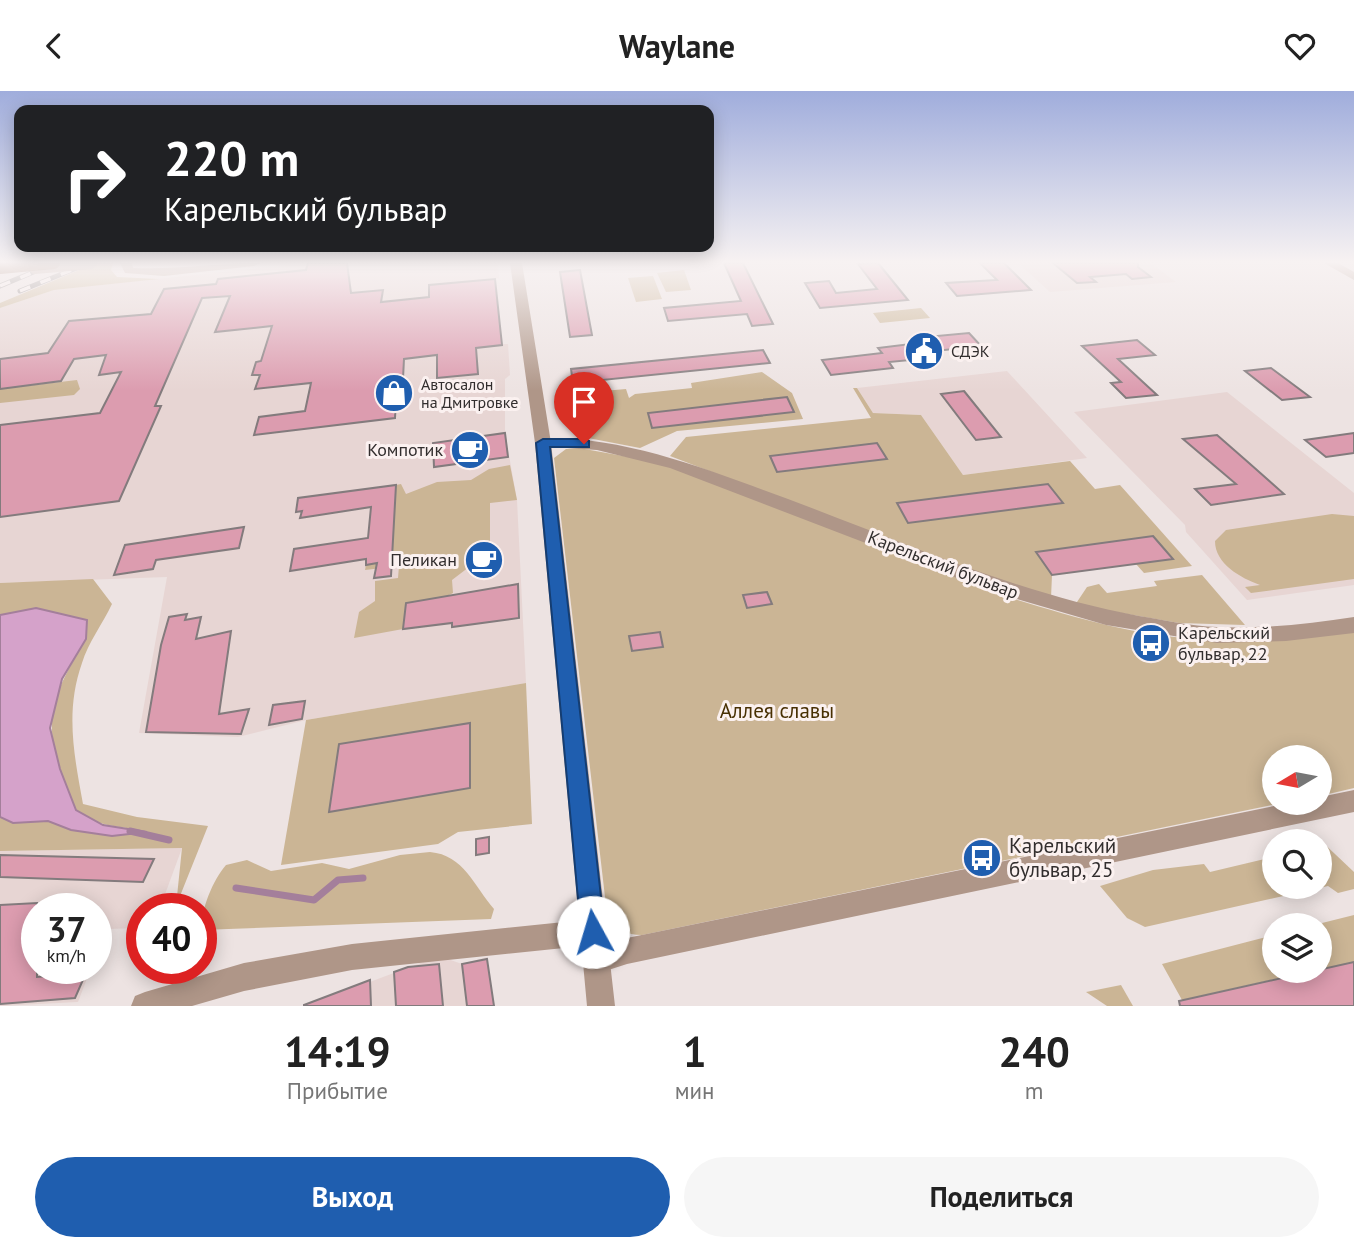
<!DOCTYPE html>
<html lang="ru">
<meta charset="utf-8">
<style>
body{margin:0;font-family:"PT Sans",sans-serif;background:#f6f6f6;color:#222;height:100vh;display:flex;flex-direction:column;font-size:26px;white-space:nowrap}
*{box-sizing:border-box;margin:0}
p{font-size:23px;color:#767676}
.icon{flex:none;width:38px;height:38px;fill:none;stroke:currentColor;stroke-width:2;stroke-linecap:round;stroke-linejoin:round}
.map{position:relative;height:915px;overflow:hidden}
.drawer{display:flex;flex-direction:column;background:#fff;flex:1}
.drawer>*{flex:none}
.guide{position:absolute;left:14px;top:14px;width:700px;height:147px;border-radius:14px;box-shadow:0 4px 18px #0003;background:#202124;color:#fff;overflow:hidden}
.needle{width:46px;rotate:260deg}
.tools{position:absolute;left:1262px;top:654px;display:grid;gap:14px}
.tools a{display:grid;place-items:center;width:70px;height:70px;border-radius:50%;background:#fff;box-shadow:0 4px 18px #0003;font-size:35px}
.speed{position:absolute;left:21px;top:802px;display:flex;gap:14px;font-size:35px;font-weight:700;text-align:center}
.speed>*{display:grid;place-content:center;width:91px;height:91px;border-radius:50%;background:#fff;box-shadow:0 4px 18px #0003;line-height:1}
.speed small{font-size:18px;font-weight:400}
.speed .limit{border:10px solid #d22;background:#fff;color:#111}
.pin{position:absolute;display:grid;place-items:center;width:60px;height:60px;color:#fff;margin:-72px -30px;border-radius:50% 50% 50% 0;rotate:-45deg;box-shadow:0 0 7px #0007}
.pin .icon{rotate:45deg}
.me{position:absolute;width:77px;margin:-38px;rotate:354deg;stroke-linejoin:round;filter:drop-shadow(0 0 5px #0008)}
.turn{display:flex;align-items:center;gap:24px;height:147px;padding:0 35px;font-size:32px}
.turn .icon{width:91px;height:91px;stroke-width:2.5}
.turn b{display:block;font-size:49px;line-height:60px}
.eta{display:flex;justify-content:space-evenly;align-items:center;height:119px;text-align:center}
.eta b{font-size:42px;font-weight:600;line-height:49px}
.button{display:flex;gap:14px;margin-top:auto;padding:14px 35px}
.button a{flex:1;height:80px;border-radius:42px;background:#1f5eaf;color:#fff;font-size:28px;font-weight:600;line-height:80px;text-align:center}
.button a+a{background:#f6f6f6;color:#222}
header{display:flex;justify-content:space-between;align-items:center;height:91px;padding:0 35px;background:#fff;font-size:32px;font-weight:600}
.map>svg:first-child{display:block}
.built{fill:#e7d5d3}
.green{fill:#cbb595;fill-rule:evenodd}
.water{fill:#d5a2ca;stroke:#a47f9b;stroke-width:2}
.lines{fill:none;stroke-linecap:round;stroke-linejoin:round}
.stream{stroke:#a47f9b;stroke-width:7}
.building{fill:#dc9caf;stroke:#837b7d;stroke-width:2}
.minor{fill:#af9688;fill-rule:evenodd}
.tertiary{fill:#af9688;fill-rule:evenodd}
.rail-casing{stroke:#817b7a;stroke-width:5}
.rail{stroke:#fbf1f0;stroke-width:3.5;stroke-dasharray:11;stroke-linecap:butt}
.tertiary-bridge{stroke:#af9688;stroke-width:12}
.primary-bridge{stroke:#7f543b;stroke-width:12}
.route{fill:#1f5eaf;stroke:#143d72;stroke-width:2}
.labels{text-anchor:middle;stroke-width:6;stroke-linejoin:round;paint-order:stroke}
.far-poi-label{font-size:16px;fill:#322e2e;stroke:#fbf1f0;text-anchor:start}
.poi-label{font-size:18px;fill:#322e2e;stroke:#fbf1f0;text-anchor:end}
.street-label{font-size:18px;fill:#322e2e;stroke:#fbf1f0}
.near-park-label{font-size:21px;fill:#483003;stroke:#fbf1f0}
.near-poi-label{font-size:21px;fill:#322e2e;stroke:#fbf1f0;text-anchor:start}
</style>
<header><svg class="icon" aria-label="back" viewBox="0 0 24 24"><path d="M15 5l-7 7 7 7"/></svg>Waylane<svg class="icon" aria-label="heart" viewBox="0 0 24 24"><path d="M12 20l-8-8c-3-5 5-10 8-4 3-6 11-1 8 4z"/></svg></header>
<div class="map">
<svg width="1354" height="915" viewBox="0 0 1354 915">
<rect width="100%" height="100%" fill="#ede3e2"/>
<g class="built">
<path d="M309,172h189l1,15 -4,1 7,65h6l2,31 -5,4v54l12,67 9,183 -220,37 -68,17 -99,-4 28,-156 -167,6v-275l54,-18z"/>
<path d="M1018,172h133l25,19 -126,10z"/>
<path d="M1007,280l80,87 -124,17 -42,-60 -48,-2 -16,-25z"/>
<path d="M1227,301l127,101v92l-107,15 -61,-68 -1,-7 -111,-113z"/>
<path d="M182,757l-22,60h-18v20l-36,1 -10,25v-46h-59v60h54l-13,34 -78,4v-155z"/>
<path d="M439,865l23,8 25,-7 7,49h-188z"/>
</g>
<g class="green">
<path d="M96,172h17l-2,7 6,7 42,2 -105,11 -54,18v-5z"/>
<path d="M684,179l7,20 -25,2 -9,-19z"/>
<path d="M653,185l9,23 -26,3 -8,-24z"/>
<path d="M921,217l9,10 -50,5 -7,-10z"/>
<path d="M762,281l30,21 11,26 -126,12 -37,17 -52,-10v-34l4,-12 34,-3 3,9 6,-4 57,-6 -1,-5zM787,306l7,15 -141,16 -5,-15z"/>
<path d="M77,289l3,9 -6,6 -74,8v-14z"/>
<path d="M853,297h4l16,25 48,2 42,60 107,-14 25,28 25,-4 72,81 -48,7 -8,-9 17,-28 -116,16 15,23 -1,23 -33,-9 -348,-133 16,-19 185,-19zM877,352l9,16 -108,13 -8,-16zM1048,393l14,19 -154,20 -11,-19z"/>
<path d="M579,357l83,15 346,134c63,19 129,40 195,42 50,2 101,-4 151,-7v156l-34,8v-38h-46v45h8l-640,132c-17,0 -28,-6 -35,-21l-53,-456 12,-9z"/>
<path d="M510,374l7,35 -27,3v48l-38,29 1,13 -10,5 -37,5 -3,26 -49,9 5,-26 16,-11v-20l23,-3 1,-12 -34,4 1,-5 26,-4 4,-76 5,-1 5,10 31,-12 34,-2 18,-11z"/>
<path d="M1332,423l22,2v63l-103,14 -6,-6 15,-2c-19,-7 -45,-21 -45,-44l11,-11z"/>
<path d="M1202,484l43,50 -66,-2 -104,-18 12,-18 12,-3 8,9 50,-7 -3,-5z"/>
<path d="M93,488l19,25c-9,19 -24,39 -30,59 -17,48 -8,92 1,141l54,13 71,9 -32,80 6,-58 -182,3v-34l13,6 35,-2 23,9 41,6 32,-5c-23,-5 -48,-4 -67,-20 -6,-6 -9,-21 -13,-30 -24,-60 -10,-89 22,-142l-50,-31 -36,7v-32z"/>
<path d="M526,592l6,141 -74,8 -20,12 -157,21 25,-145z"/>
<path d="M1317,746l37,35v17l-16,4 -10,-7 -183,41 -18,-9 -27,-32 53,-16 51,-6 6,8 63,-15 -4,-11h5v41h46v-45h-26z"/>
<path d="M430,761c34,3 44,34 64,57l-3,10 -290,11c0,-21 12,-50 25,-65l21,-5 24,11 51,-8 27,6 51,-14z"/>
<path d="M1354,824v47l-34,7v-43h-10z"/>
<path d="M1274,844v36h37l-129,29 -20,-36z"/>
<path d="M1121,894l12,21h-26l-21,-14z"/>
</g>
<path class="water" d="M36,517l51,12 -1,19 -24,40 -12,49 10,41 16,41 27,15 44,7 -35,4 -41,-6 -23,-9 -35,2 -13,-6v-202z"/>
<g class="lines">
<g class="stream">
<path d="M130,740l39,9"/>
<path d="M236,797l78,12 24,-20 25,-2"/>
</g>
</g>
<g class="building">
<path d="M308,172h39l4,30 32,-3 -2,12 48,-5v-12l66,-6 7,66 -26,3 2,26 -41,4v-23l-33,4 -2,39 -6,1 -1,19 -141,17 5,-18 46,-6 6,-28 -56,6 5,-14h-8l4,-13 5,-1 11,-35 -57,6 15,-36 -28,2 -47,108h6l-42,95 -119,16v-92l100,-12 21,-41 -22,3 7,-20 -32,4 -13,22 -61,8v-30l48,-6 21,-32 82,-7 13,-25 52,-5 2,-5 88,-9z"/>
<path d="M724,172h19l30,61 -21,2 -5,-12 -79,7 -4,-13 77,-7z"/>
<path d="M878,172l30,37 -88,8 -15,-25 24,-2 7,12 41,-4 -19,-25z"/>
<path d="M980,172h24l27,27 -74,6 -11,-13 51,-3z"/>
<path d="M1053,172h85v4l13,10 -19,2 -6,-5 -36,3 6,5 -19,1z"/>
<path d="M580,179l12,65 -22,2 -10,-65z"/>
<path d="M969,242l12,13 -55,6 5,6 -42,4 4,6 -62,7 -9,-15 60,-7 -4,-5 41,-5 -4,-5z"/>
<path d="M1137,249l18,15 -37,4 39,36 -31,3 -15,-15 10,-1 -39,-36z"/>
<path d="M763,259l7,13 -197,20 -2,-14z"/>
<path d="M1271,277l39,29 -28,3 -37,-29z"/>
<path d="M964,300l37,46 -25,3 -35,-46z"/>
<path d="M787,306l7,15 -142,16 -4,-15z"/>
<path d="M505,342l3,24 -74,10 -1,-24z"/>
<path d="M1354,342v20l-28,4 -21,-17z"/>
<path d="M1217,344l32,28 35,31 -73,11 -16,-16 41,-5 -53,-45z"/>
<path d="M877,352l10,16 -110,13 -7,-16z"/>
<path d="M1048,393l15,19 -155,20 -11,-20z"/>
<path d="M396,394l-5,91 -17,2 3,-15 -11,2v-6l-76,12 4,-22 74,-11 3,-31 -71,11 2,-7 -6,1 2,-14z"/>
<path d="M244,436l-5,21 -83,12 -3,9 -39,6 11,-30z"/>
<path d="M1153,445l20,23 -121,16 -16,-23z"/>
<path d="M518,493l1,34 -67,9v-4l-49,6 3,-26z"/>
<path d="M767,501l5,12 -25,4 -4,-13z"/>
<path d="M187,523l-2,6 16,-3 -5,22 35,-8 -12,83 30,-5 -8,25 -95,-2 15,-87 8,-28z"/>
<path d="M660,541l3,15 -31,4 -3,-15z"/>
<path d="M305,610l-3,18 -33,6 4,-20z"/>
<path d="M470,632v65l-141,24 10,-68z"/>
<path d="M489,746v16l-13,2v-16z"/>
<path d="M0,764l154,4 -11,23 -143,-5z"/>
<path d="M37,812v74l49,-4 -11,25 -75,6v-99z"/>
<path d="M487,868l7,47h-27l-5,-42z"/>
<path d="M1354,871v44h-174l-1,-5z"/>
<path d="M439,873l4,42h-47l-2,-34 14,-5z"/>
<path d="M370,889l1,26h-67v-1z"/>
</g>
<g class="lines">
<g class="minor">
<path d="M543,347c86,-1 165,32 245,61 115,43 228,94 351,117 25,4 52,10 78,11 46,2 92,-3 137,-10v16l-68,8 -69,2 -111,-18 -110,-32 -326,-125 -73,-18 -59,-4 -3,-3z"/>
<path d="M1354,699v22l-727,152 -31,10 -9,-4 -4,-9 4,-9 40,-14 662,-135h31v-6z"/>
<path d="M593,828l9,4 4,9 -4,9 -9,4 -241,25 -108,21 -52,15h-61l4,-10 10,-4 99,-29 108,-19z"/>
</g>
<g class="tertiary">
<path d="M120,172h12l1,5c43,2 84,-5 127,-5l-6,3 -90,10 -39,-3z"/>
<path d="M510,172h12l29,180 64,563h-28l-52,-563z"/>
<path d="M1324,172h14l16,9v8z"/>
</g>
<g class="rail-casing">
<g id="rail">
<path d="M0,195l55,-23"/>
<path d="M20,200l69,-28"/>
</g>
</g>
<use href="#rail" class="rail"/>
<path class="tertiary-bridge" d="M35,177l56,-5"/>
<path class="primary-bridge" d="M0,177l54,-5"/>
</g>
<linearGradient id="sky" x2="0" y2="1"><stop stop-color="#a0addc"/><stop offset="0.57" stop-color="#f7f2f2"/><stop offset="1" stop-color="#f7f2f2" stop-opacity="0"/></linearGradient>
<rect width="1354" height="300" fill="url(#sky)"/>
<path class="route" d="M584,348l5,2v6h-39l55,485 -4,8 -8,4 -9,-4 -3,-8 -45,-489 7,-4z"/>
<defs>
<g id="civic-disc" transform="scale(2.0125)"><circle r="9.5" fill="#1f5eaf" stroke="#fbf1f0"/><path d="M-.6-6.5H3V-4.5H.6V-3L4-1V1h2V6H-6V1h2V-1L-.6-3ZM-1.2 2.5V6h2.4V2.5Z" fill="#fff"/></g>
<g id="shop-disc" transform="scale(2.0125)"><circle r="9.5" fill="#1f5eaf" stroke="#fbf1f0"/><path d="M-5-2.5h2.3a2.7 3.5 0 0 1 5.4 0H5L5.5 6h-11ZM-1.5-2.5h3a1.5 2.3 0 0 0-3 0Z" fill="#fff"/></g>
<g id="cafe-disc" transform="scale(2.0125)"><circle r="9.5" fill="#1f5eaf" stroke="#fbf1f0"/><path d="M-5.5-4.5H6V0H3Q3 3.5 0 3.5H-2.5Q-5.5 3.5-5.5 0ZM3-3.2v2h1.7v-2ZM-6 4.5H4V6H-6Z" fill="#fff"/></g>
<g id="bus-disc" transform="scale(2.0125)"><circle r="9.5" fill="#1f5eaf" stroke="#fbf1f0"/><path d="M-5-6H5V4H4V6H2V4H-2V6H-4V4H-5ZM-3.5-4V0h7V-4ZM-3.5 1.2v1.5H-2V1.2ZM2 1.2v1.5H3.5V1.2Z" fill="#fff"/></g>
</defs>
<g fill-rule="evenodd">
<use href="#civic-disc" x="924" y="260"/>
<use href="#shop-disc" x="394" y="302"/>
<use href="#cafe-disc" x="470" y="359"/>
<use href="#cafe-disc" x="484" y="469"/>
<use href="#bus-disc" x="1151" y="552"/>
<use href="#bus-disc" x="982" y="767"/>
</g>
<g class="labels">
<g class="far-poi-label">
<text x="951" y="266">СДЭК</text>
<text x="421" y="299">Автосалон<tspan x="421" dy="18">на Дмитровке</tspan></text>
</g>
<g class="poi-label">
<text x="443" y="365">Компотик</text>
<text x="457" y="475">Пеликан</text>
<text x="1178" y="548" text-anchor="start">Карельский<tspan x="1178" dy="21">бульвар, 22</tspan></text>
</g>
<g class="street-label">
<text transform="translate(943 474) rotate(21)" y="6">Карельский бульвар</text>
</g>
<g class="near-park-label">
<text x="777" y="627">Аллея славы</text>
</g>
<g class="near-poi-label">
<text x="1009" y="762">Карельский<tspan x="1009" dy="24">бульвар, 25</tspan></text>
</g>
</g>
</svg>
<div class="tools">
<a><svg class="needle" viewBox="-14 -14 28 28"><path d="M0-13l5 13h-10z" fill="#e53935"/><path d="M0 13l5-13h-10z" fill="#767676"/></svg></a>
<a><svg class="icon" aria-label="search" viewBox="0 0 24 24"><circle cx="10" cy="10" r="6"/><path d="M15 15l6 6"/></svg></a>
<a><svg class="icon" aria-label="layers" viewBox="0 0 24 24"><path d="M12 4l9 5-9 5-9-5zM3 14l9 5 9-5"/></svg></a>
</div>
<div class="speed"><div>37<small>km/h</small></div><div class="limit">40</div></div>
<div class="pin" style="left:584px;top:353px;background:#d93025"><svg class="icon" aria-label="arrive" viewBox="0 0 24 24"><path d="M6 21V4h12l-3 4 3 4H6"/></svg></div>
<svg class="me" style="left:593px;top:841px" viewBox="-20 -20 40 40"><circle r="19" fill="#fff"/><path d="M0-13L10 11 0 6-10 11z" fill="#1f5eaf"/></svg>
<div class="guide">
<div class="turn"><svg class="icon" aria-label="right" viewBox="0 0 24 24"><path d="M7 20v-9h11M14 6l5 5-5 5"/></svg><div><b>220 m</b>Карельский бульвар</div></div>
</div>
</div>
<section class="drawer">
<div class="eta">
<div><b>14:19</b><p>Прибытие</p></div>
<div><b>1</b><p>мин</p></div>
<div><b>240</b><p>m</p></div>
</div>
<div class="button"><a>Выход</a><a>Поделиться</a></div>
</section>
